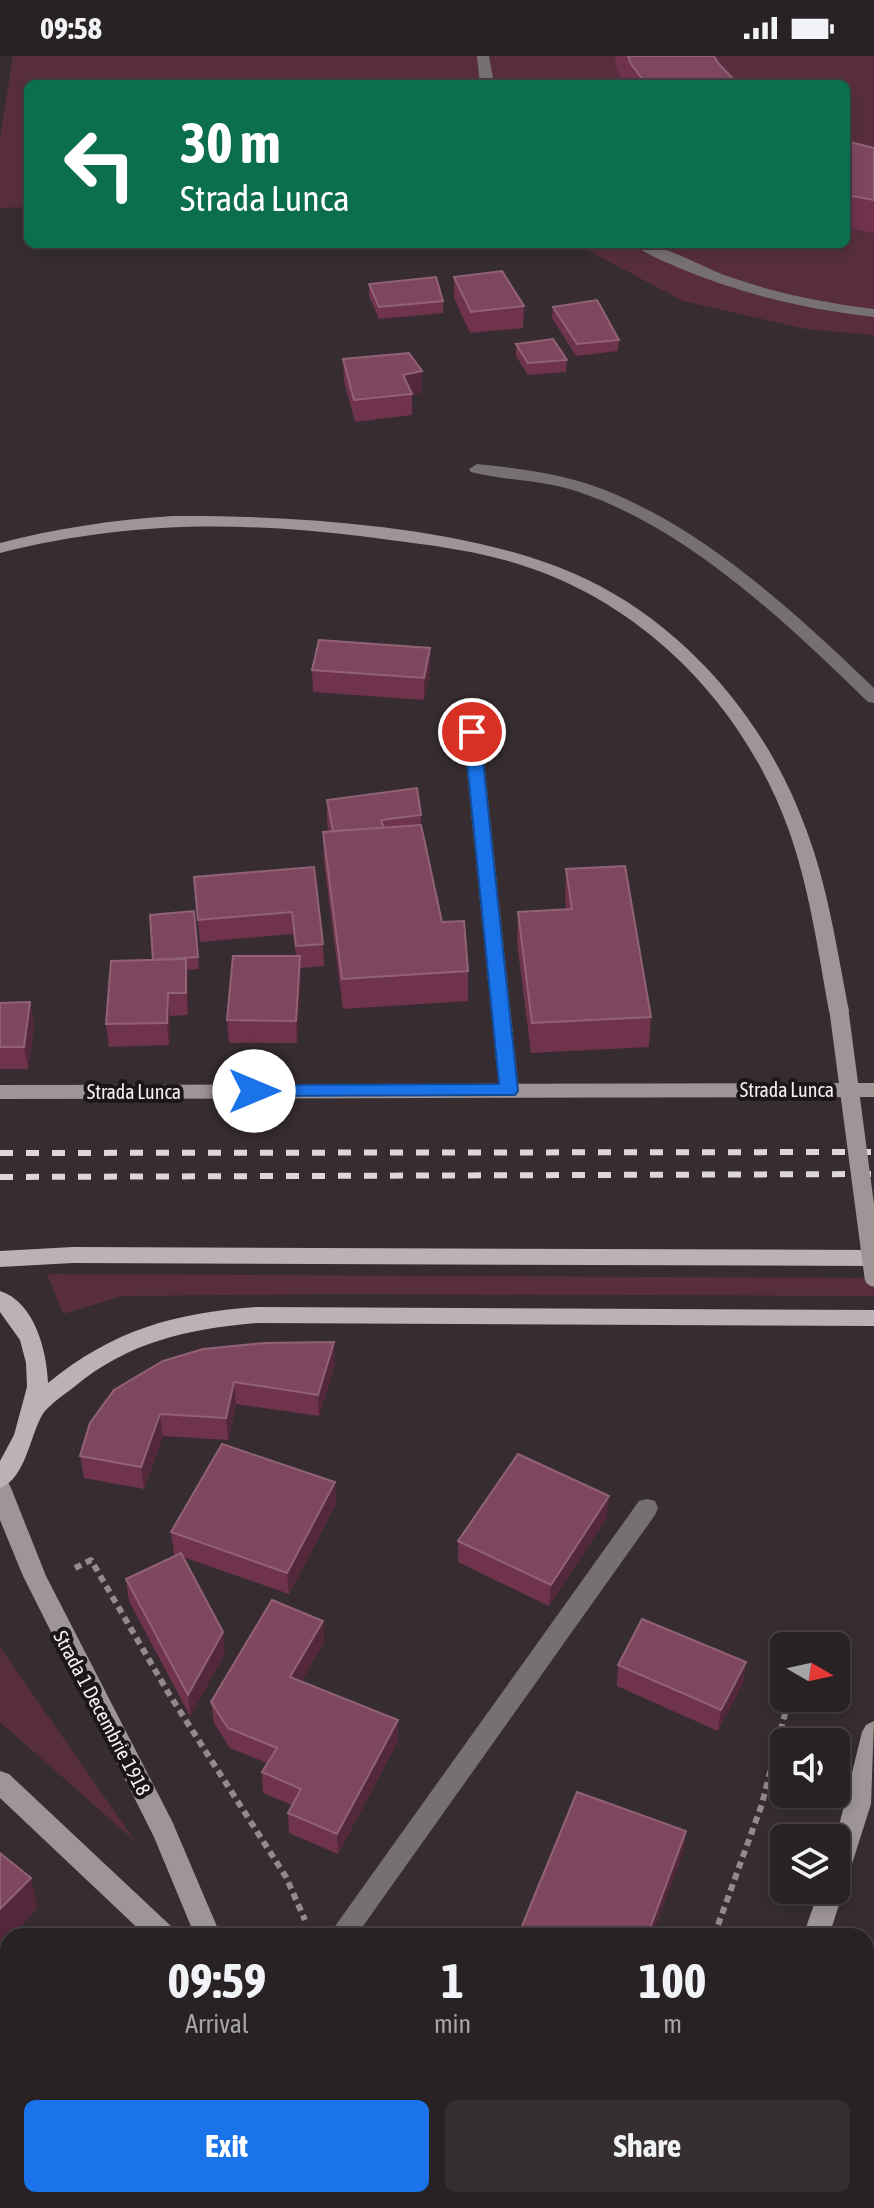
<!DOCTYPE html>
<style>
body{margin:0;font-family:"Asap Condensed",sans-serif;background:#352f31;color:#f1f3f6;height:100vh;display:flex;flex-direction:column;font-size:30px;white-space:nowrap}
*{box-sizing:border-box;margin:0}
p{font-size:26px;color:#a5a4a6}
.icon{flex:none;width:44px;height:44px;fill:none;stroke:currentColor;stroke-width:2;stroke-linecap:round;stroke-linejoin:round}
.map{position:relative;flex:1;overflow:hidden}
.side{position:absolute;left:0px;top:1872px;width:874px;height:280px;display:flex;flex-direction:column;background:#292224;border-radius:24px 24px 0 0;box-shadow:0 4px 12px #0003,0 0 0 2px #453f41}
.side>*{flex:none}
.top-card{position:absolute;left:24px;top:24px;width:826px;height:168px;border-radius:12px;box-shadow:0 4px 12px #0003,0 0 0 2px #453f41;background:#0b6e4f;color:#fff;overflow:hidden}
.needle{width:52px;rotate:99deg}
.buttons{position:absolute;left:770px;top:1576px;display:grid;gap:16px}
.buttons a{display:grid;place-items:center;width:80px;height:80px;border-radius:12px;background:#292224;box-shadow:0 4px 12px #0003,0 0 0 2px #453f41;font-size:40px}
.pin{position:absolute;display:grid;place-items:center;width:68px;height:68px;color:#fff;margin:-34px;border:4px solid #fff;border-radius:50%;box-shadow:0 2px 8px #0007}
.me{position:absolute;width:88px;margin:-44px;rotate:90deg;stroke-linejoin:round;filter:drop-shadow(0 0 6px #0008)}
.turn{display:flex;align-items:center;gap:28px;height:168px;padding:0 24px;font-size:36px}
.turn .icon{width:104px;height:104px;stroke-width:2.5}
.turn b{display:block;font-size:56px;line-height:68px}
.eta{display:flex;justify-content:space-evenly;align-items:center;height:136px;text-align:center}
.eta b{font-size:48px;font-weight:700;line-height:56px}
.primary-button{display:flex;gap:16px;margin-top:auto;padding:16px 24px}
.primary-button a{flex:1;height:92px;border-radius:12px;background:#1a73e8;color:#fff;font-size:32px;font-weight:700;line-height:92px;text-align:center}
.primary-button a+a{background:#352f31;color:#f1f3f6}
.status{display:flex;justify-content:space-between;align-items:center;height:56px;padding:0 40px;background:#292224;direction:ltr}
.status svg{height:22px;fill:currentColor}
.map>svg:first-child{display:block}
.green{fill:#582e3e}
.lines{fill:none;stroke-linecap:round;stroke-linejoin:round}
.path{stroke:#938a8d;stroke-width:6;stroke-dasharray:7 5;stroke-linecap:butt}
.service{fill:#767072;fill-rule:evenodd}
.minor{fill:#767072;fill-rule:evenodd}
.secondary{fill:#9e9597;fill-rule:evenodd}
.primary{fill:#bcb1b4;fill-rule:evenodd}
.rail{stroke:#ded7d9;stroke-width:6;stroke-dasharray:13 13;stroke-linecap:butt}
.secondary-bridge{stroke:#9e9597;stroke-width:19}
.wall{fill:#70334d}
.shaded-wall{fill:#53283a}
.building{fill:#7e475f;stroke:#916276;stroke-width:2}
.route{fill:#1a73e8;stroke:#114b97;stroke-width:2}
.labels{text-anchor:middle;stroke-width:8;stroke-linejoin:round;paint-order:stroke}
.street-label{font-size:20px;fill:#f6eff1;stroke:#1b1618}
</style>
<div class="status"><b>09:58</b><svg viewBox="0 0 49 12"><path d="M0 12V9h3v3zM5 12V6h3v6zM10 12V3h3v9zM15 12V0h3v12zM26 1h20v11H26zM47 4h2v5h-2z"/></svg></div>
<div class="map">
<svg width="874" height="2152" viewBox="0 0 874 2152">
<rect width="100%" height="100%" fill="#372d30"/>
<g class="green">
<path d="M13,0h861v279l-68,-6 -123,-28 -107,-57h270v-160h-818v123l-28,1v-70z"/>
<path d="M47,1218l827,4v18l-532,-2 -220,2 -59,18z"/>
<path d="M0,1591l135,194 -135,-119z"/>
</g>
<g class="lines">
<g class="path">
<path d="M75,1512l16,-8 78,134 117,183 19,43"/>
<path d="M714,1880l48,-132 27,-106"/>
</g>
<g class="service">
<path d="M477,0h12l5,28h-14z"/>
<path d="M634,188c34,0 67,24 99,34 46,16 93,25 141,31v8c-68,-8 -134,-23 -197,-50 -14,-6 -32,-13 -43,-23z"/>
<path d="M647,1443l8,2 3,7 -3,7 -299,421h-28l311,-435z"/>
</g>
<g class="minor">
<path d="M477,408c39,4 78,9 114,21 107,37 204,127 283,203v15l-6,-1c-81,-79 -180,-173 -289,-210 -35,-12 -72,-11 -108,-20l-2,-3z"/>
<path d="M472,671l9,5 38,359 -10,7 -10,-7 -36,-359z"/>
</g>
<g class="secondary">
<path d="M172,460c121,-1 307,10 416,64 101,49 180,144 218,249 22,58 31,121 43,182l-3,5h-14l-3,-5c-11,-61 -20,-125 -41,-183 -43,-118 -136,-217 -255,-259 -55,-20 -115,-25 -173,-33 -125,-15 -237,-14 -360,17v-10c57,-15 113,-23 172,-27z"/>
<path d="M874,1027v14l-874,2v-14z"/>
<path d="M0,1423l8,3 3,6 35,88 126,245 49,115h-26l-41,-99 -131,-261 -23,-56z"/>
<path d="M874,1665l-3,83 -42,132h-26l16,-46h17v-52l26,-106 4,-7z"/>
<path d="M0,1715l9,3 164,154 4,8h-31l-146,-138z"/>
<path d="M331,2144h28l4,8h-28z"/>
<path d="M669,2144h30l-4,8h-30z"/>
</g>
<g class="primary">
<path d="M73,1191l801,3v16l-801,-3 -73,4v-16z"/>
<path d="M0,1235c35,11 47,61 48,92 65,-53 126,-70 209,-76l617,3v16l-617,-3c-69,6 -129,19 -183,64 -9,7 -21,15 -29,24 -14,17 -18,68 -45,77v-27l14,-26 13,-48 -1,-24 -6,-23 -20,-28z"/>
</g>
<g class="rail">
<path d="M0,1097l874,-1"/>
<path d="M0,1121l874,-3"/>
</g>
<path class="secondary-bridge" d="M839,955l35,266"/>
</g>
<g class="wall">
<path d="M615,0h99l4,7 20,21h-114l-8,-16z"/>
<path d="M846,85l28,7v85l-28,-5z"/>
<path d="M454,221l70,29 -1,22 -53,5 -16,-35z"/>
<path d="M369,228l74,17v12l-64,6 -10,-23z"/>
<path d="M553,251l66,33 -1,11 -42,5 -24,-38z"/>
<path d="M516,288l51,16 -1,12 -38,3 -12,-19z"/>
<path d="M343,303l79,33 -10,3v20l-57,7 -11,-41z"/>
<path d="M430,592v22l-6,30 -111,-8 -1,-22z"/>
<path d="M327,744l94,15v10l21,97 26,49v30l-125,8 -19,-147 -1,-30h6l-2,-9z"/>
<path d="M314,811l9,77 1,22 -23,2 -4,75h-68l-2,-23 69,-64 -3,-22 -93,8 -6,-65z"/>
<path d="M566,813l85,148 -2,30 -118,6 -14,-111 1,-30 48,-3 -1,-10z"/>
<path d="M194,855l5,58 -12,1 1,45 -18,1 -1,29 -60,2 -3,-23z"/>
<path d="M30,946l4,23 -6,44h-28v-66z"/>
<path d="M335,1308l-16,52 -83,-12 -8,36 -65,-4 -19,53 -60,-11 -4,-22 34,-66z"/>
<path d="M335,1426l1,22 -47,90 -106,-37 42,96 -35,63 -61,-115 -3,-22 51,-24 -3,-1 -3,-22z"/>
<path d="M607,1461l-58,89 -91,-44v-21z"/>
<path d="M323,1565l1,21 -23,40 97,38v21l-60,113 -49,-21 -1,-20 4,-8 -29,-12 -1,-21 5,-9 -37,-15 -16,-25 -3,-21z"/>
<path d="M746,1606l-3,21 -25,48 -101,-45 1,-21z"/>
</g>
<g class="shaded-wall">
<path d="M422,315v21l-10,3 -9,-20z"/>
<path d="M430,592v22l-6,30v-22z"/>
<path d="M300,900l1,22 -4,65 -1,-22z"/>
<path d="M186,903l2,23v33l-2,-22z"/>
<path d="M168,937l2,23 -1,29 -2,-22z"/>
<path d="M30,946l4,23 -6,44 -4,-22z"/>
<path d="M334,1286l1,22 -16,52 -1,-21z"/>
<path d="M234,1326l2,22 -8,36 -2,-22z"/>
<path d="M160,1358l3,22 -19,53 -3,-22z"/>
<path d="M335,1426l1,22 -47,90 -2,-21z"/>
<path d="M609,1440l-2,21 -58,89 2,-21z"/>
<path d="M323,1565l1,21 -32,56 -2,-21z"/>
<path d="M223,1576l2,21 -35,63 -2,-21z"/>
<path d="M746,1606l-3,21 -25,48 3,-21z"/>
<path d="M398,1664v21l-60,113 -1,-20z"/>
<path d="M686,1775l-2,20 -32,85h-5z"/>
<path d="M31,1822l7,30 -27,28h-3v3l-8,8v-38z"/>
</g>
<g class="building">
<path d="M628,0h86l4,7 20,21h-92l-15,-20z"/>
<path d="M846,85l28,7v52l-28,-5z"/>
<path d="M502,215l22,35 -53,6 -17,-35z"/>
<path d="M436,221l7,24 -64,6 -10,-23z"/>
<path d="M597,244l22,40 -42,4 -24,-37z"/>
<path d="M553,283l14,21 -39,3 -12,-19z"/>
<path d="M409,297l13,18 -19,4 9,19 -58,6 -11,-41z"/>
<path d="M319,584l111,8 -6,30 -112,-8z"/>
<path d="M417,732l4,27 -40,5 3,8 -51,3 -6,-31z"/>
<path d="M421,769l21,97 22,-1 4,50 -126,8 -19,-147z"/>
<path d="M625,810l26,151 -119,6 -14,-111 54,-3 -6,-40z"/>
<path d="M314,811l9,77 -27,2 -4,-34 -94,8 -4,-43z"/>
<path d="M194,855l4,46 -45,3 -3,-45z"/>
<path d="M233,900h67l-4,65 -69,-1z"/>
<path d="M186,903v34h-18l-1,30 -61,1 5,-63z"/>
<path d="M30,946l-6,45h-24v-44z"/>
<path d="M334,1286l-16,53 -84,-13 -8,36 -66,-4 -19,53 -61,-11 10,-33 24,-33 49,-29 40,-12 62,-6z"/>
<path d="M222,1388l113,38 -48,91 -116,-41z"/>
<path d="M518,1398l91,42 -58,89 -93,-44z"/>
<path d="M181,1497l42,79 -35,63 -62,-116z"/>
<path d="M272,1544l51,21 -33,56 108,43 -61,114 -49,-21 13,-24 -39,-17 15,-24 -49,-20 -17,-26z"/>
<path d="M642,1563l104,43 -25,48 -103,-45z"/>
<path d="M577,1736l109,39 -39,105h-129z"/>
<path d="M0,1797l31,25 -31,31z"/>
</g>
<path class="route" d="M472,671l8,5 38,359 -3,4 -267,1 -3,-5 9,-6 245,-1 -35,-352z"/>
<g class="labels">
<g class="street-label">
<text x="787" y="1041">Strada Lunca</text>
<text x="134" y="1043">Strada Lunca</text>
<text transform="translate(102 1657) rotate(62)" y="7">Strada 1 Decembrie 1918</text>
</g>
</g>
</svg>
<div class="buttons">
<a><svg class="needle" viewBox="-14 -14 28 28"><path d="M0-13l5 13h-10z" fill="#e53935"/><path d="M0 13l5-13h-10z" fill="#a5a4a6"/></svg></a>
<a><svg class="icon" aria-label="sound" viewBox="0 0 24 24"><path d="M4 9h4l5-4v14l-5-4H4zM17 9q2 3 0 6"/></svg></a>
<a><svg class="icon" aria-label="layers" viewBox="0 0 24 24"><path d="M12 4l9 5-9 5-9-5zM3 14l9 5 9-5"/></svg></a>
</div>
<div class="pin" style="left:472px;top:676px;background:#d93025"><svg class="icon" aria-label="arrive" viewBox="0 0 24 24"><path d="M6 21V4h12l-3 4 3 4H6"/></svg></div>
<svg class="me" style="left:254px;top:1035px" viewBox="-20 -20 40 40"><circle r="19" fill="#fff"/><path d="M0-13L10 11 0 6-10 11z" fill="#1a73e8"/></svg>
<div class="top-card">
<div class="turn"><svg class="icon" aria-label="left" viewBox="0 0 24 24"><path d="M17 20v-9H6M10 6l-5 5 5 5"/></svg><div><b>30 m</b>Strada Lunca</div></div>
</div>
<section class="side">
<div class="eta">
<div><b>09:59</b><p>Arrival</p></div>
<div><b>1</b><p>min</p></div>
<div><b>100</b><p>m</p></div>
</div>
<div class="primary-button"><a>Exit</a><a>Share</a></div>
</section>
</div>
